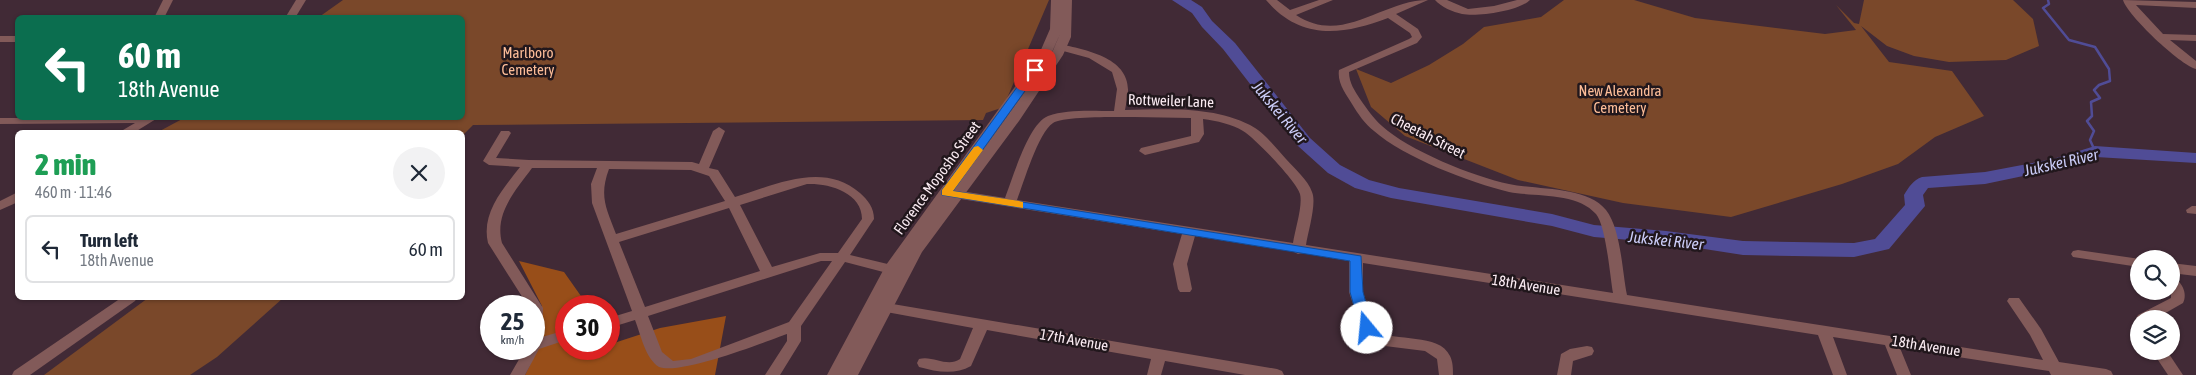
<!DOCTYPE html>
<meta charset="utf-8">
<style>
body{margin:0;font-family:"Asap Condensed",sans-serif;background:#f2f2f3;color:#1f2937;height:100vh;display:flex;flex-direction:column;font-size:19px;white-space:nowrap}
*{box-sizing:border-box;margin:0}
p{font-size:16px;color:#747a83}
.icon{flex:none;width:28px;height:28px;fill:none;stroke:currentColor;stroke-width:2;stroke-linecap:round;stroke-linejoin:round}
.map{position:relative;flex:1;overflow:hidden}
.sheet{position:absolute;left:15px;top:130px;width:450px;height:170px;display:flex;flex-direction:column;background:#fff;border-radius:8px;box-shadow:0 1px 4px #0004}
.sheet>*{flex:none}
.hud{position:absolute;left:15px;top:15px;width:450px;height:105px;border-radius:8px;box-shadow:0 1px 4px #0004;background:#0b6e4f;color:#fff;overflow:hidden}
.fabs{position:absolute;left:2130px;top:250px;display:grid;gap:10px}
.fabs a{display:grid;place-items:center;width:50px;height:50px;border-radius:50%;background:#fff;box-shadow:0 1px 4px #0004;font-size:25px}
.speed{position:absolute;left:480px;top:295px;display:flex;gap:10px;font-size:25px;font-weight:700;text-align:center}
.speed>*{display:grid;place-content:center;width:65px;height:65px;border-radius:50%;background:#fff;box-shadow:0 1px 4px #0004;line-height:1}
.speed small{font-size:12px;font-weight:400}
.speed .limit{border:8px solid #d22;background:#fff;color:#111}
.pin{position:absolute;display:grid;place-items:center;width:42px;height:42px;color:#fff;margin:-21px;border-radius:10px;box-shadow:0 2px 8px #0006}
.me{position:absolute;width:55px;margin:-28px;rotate:343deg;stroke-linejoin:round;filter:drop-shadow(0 0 4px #0008)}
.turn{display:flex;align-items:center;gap:18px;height:105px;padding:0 20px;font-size:22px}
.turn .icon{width:65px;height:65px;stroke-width:2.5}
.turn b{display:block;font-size:35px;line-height:42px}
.round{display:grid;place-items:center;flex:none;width:52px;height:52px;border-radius:26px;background:#f2f2f3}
.overview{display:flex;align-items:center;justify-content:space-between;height:85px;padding:0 20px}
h1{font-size:30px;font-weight:800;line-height:38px;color:#1e9e55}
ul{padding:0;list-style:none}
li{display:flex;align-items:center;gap:15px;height:68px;margin:0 10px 8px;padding:0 10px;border:2px solid #e0e1e3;border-radius:8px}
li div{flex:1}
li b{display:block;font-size:19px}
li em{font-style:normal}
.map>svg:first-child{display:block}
.green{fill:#7a482a}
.forest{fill:#984e19}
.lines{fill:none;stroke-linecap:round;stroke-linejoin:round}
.stream{stroke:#504c96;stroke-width:2.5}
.river{fill:#504c96;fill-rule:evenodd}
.minor{fill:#825a59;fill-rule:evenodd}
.tertiary{fill:#825a59;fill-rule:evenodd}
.route{fill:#1a73e8;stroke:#114b97}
.slow{fill:#f59e0b}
.labels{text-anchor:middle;stroke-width:5;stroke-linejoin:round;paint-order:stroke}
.park-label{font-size:15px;fill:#fdbd98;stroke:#21171c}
.street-label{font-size:15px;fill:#fbecf3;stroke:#21171c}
.water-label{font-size:16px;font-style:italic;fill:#caccf7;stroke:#21171c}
</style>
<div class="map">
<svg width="2196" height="375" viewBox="0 0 2196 375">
<rect width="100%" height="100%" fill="#412a36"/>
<g class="green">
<path d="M343,0h706l-44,103 -4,5 -15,5 -3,7 -510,5 -10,10 -1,-3h-304l26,-14h278v-100l-143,-1z"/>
<path d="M1564,0h70l61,18 130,16 31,-4 -20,-25 18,18 5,1 5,-24h149l20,19 6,27 -33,14 -57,2 -35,-6 -27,-10 -26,-20 28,36 63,9 32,45 -49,21 -37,27 -56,20 -111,33 -108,-14 -105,-23 -113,-44 -34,-29 -15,-38 35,14 38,-18 34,-21 21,-17 57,-10z"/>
<path d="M148,298h135l-66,59 -27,18h-146z"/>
</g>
<path class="forest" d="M519,261l45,11 24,34h-22v43h43v-13l5,7 46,-15 66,-12 -11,59h-190l5,-10 12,-59z"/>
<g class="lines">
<path class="stream" d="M2048,0l1,4 -6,4 26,32 26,7 14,22 1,12 -11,4 -5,5 6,8 -9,4 1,14 -5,5 7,10 -4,9 5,11"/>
<path class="river" d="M1172,0h19l11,7 10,14 23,22 75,95 30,27 29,15 30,8 153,26 42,11 72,6 77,10 111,2 21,-4 30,-34 -1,-10c5,-8 9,-15 18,-18l63,-5 68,-13 42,-13 101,7v10l-100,-6 -39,12 -72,15 -57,4 -5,7 2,11 -36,43 -35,8 -111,-2 -77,-12 -72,-6 -42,-11 -161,-28 -36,-10 -27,-15 -30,-27 -75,-97 -21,-22 -10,-14z"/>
<g class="minor">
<path d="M163,0h10l-9,18h-10z"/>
<path d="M296,0h10l-11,18h-10z"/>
<path d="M1266,0h11l13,10 29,-10h14l-37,15c47,31 86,-15 132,-15l-32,14 22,15 4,8 -5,6 -68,29c0,11 6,19 11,27 7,10 13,19 22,27 26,24 92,51 127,58 28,6 78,2 97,26 15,19 16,61 21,85l416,65 -13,-25 -23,-34 2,-3h10l22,31 18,33 47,7 5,2 2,4h-62l-2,-4 -149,-23 11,27h-14l-12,-30 -52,-8 14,38h-14l-15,-40 -455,-72v29l12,38c20,13 64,2 75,26 3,6 3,13 3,19h-14l-2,-16 -12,-8 -40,-5 -14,-5 -7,-4 -15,-45v-31l-46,-8 -5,1 -6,-3 -97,-15 -8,28 5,25 -2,3h-10l-2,-3 -5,-25 9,-30 -234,-37 -6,-4 6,-4 57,9c8,-20 23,-74 43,-82 19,-7 45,-5 66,-5l3,-22 -5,-17 -23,-14 -33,-9v-4l4,-1c25,6 69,13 68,47 0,6 -2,13 -3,19 40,-1 88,-4 125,15 14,7 26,23 36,34 8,9 22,21 26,33 5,11 -4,40 -6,53l307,48c-3,-17 -7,-67 -17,-79 -19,-22 -61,-17 -87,-22 -38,-9 -106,-35 -135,-61 -9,-7 -16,-17 -22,-27 -6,-10 -15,-21 -13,-34l70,-31 3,-2 -2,-4 -22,-15c-45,17 -87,23 -122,-18zM1134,117l57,1v18l-50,12 -2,3 6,4 54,-13 5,-8 -1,-15c14,2 29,5 40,12 12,7 54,51 57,63 3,11 -5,36 -7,49l-276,-43c7,-18 21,-67 36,-77 10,-7 65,-6 81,-6z"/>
<path d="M1435,0h12l21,9 26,-3 23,-6h13c-11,11 -52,17 -68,14 -9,-2 -21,-7 -27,-14z"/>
<path d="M2123,0l73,2v6l-60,-3 27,29 33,1v6l-26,-1 26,21v8c-16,-4 -69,-54 -73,-69z"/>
<rect x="0" y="36" width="18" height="6"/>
<path d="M0,118h155l1,1 -21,13h-14l2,-2 12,-7 -135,1z"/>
<path d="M719,127l6,4 -16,37 9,2 17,27c40,-12 88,-36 125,-4 8,7 14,15 14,26l-24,36 46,11 2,3 -2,3 -5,2 -46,-12 -44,64v15l-21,34h-15l22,-34v-7c-25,9 -106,41 -128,33 -14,-9 -18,-32 -24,-47l-26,8v-10l23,-7 -40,-108 -1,-19 6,-16h-65c-16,22 -38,45 -30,75l41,65 -1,29 24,-7v10l-27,9 -14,26h-15l15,-26h9v-43h-6l-40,-63c-7,-30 15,-54 32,-76l-31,-2 -6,-4 18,-30h8l2,2 -15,25 33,2 163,2 7,2 14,-33zM609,169l82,1 18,6 16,25 -109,33c-10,-26 -17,-38 -7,-65zM807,184c21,-1 55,8 55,35l-24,34h-18l-48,14 -32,-62zM729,208l31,63 -115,36 -26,-65zM821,261h11l-43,61 -98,37 -18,2 -11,-9 -14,-36z"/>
<path d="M18,192v10l-18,8v-9z"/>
<path d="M2192,206h4v8l-9,-1 -1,-3z"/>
<path d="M2078,250l62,9 -1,8 -66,-10 -2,-3 2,-3z"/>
<path d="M2171,263l25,3v10l-25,-3z"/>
<path d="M2171,277c11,3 17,17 12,26l-28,16h-16l-1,4 -2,-4 2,-4 33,-17z"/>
<path d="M121,298h16l-2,3 -105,74h-18l2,-4z"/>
<path d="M875,301l402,68 5,2 2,4h-39l-80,-14 -4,14h-14l4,-16 -164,-29 -16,36c-16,9 -34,6 -52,1l-2,-4 2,-4c14,-4 28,9 41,0l13,-31 -103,-19 -2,-3 2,-3z"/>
<path d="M1587,346l5,1 2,4 -2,4 -19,6 -2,14h-14l4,-21 9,-5z"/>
<path d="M2152,351h15l16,24h-15z"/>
</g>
<path class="tertiary" d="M1051,0h21l-1,37 -8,18 -44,66 -97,131 -64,123h-31l59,-110 154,-213 10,-23zM1060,34l-9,21 -78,109 79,-112z"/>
</g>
<path class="route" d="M1031,68l9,2 -87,121 408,65 2,36 10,36 -2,4h-9l-2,-4 -10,-36v-31l-408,-66v-5z"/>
<path class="slow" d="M978,146l5,4 -30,41 66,10 4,1v6l-81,-13v-5l32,-43z"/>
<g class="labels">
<g class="park-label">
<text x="528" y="58">Marlboro<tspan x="528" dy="17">Cemetery</tspan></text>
<text x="1620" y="96">New Alexandra<tspan x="1620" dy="17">Cemetery</tspan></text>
</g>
<g class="street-label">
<text transform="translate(1171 101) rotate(2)" y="5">Rottweiler Lane</text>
<text transform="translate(1428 136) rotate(27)" y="5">Cheetah Street</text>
<text transform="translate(937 178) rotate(-54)" y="5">Florence Moposho Street</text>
<text transform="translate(1526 285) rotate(9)" y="5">18th Avenue</text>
<text transform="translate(1074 340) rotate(10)" y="5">17th Avenue</text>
<text transform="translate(1926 346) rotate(9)" y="5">18th Avenue</text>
</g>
<g class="water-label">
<text transform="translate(1280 112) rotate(50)" y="6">Jukskei River</text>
<text transform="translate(2061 162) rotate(-13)" y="6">Jukskei River</text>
<text transform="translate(1666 240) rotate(6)" y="6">Jukskei River</text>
</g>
</g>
</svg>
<div class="fabs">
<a><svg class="icon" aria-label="search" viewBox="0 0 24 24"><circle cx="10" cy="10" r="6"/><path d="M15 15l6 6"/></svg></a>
<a><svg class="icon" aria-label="layers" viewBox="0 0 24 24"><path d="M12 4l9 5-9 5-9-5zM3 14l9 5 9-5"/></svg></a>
</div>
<div class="speed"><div>25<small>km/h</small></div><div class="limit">30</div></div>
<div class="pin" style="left:1035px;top:70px;background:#d93025"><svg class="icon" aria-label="arrive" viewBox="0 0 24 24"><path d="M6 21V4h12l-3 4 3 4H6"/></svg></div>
<svg class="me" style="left:1367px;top:328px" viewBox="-20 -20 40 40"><circle r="19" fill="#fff"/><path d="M0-13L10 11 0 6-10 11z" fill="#1a73e8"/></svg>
<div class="hud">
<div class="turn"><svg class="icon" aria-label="left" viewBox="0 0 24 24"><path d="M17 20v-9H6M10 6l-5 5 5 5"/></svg><div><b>60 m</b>18th Avenue</div></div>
</div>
<section class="sheet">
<div class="overview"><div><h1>2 min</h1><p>460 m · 11:46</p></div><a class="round"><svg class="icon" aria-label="close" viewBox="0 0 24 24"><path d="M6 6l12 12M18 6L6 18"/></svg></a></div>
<ul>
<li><svg class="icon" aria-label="left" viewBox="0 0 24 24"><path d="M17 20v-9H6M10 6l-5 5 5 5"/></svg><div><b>Turn left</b><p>18th Avenue</p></div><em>60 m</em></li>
</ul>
</section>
</div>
